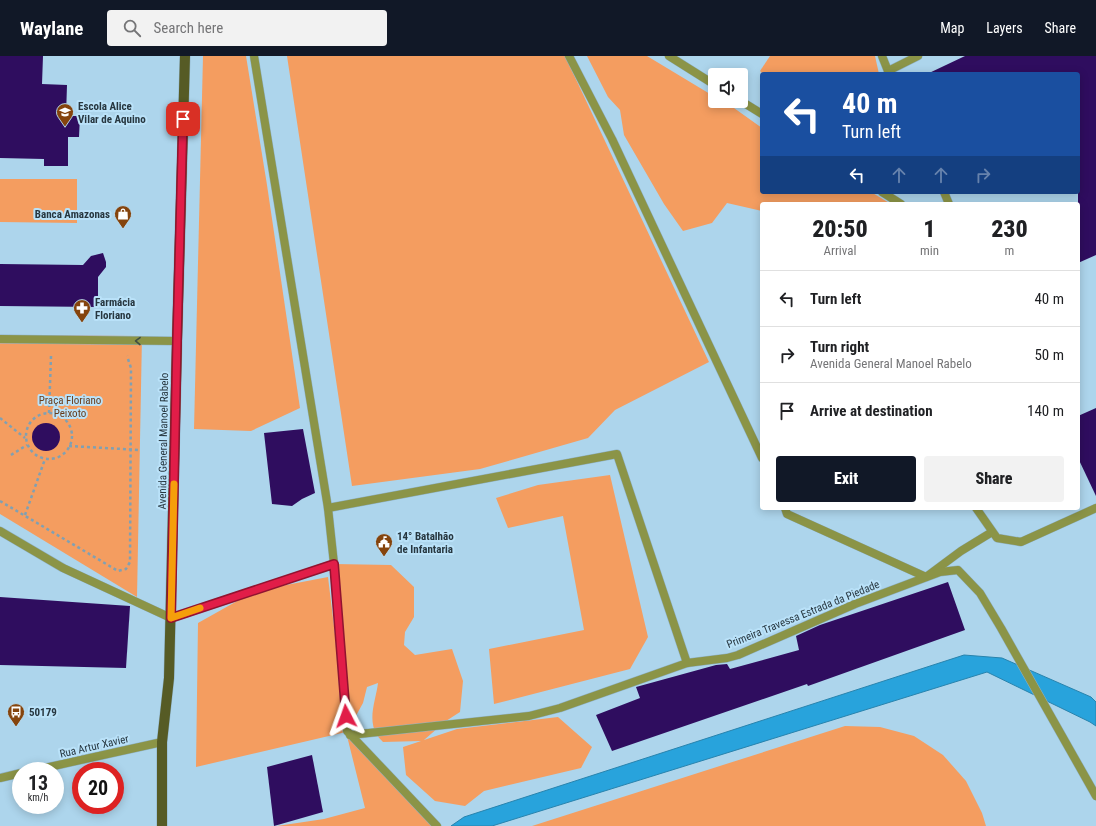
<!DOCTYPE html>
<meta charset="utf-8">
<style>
body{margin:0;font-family:"Roboto Condensed",sans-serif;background:#f2f2f2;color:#202124;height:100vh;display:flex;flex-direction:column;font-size:15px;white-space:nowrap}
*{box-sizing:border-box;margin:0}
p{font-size:13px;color:#757577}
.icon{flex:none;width:22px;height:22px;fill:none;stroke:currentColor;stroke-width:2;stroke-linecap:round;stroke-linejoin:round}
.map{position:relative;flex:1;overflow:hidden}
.side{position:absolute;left:760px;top:146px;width:320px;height:308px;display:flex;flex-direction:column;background:#fff;border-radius:4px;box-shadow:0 2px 10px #0003}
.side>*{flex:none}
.banner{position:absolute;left:760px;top:16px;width:320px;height:122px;border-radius:4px;box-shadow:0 2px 10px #0003;background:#1a4fa0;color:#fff;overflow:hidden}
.fabs{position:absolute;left:708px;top:12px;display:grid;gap:8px}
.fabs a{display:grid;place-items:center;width:40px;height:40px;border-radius:4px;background:#fff;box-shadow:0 2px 10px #0003;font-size:20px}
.speed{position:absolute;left:12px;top:706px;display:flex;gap:8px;font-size:20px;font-weight:700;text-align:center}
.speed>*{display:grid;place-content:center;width:52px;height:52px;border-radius:50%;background:#fff;box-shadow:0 2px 10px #0003;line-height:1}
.speed small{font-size:10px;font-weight:400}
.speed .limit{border:6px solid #d22;background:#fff;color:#111}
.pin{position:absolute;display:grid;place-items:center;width:34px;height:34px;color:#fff;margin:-17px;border-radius:8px;box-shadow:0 2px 6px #0006}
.me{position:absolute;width:44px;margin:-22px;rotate:356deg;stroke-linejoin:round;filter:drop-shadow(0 0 3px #0008)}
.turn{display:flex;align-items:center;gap:14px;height:84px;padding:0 16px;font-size:18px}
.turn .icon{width:52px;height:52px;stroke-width:2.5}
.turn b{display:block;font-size:28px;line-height:34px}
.lanes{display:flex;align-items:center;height:38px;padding:0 16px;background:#0003;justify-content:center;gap:20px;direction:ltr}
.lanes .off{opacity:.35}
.eta{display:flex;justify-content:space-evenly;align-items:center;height:68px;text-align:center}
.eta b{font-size:24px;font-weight:800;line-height:28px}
.cta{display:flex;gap:8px;margin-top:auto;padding:8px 16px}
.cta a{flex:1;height:46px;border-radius:4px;background:#111827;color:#fff;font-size:16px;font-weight:800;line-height:46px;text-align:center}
.cta a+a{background:#f2f2f2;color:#202124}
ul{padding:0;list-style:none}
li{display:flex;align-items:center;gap:12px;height:56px;padding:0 16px;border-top:1px solid #e0e0e0}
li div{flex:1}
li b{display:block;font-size:15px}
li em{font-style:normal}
header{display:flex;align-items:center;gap:24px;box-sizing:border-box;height:56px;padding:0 20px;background:#111827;color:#fff}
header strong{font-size:19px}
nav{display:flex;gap:22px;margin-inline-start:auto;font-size:14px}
.search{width:280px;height:36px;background:#f2f2f2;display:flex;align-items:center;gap:10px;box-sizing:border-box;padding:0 14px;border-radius:4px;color:#757577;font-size:15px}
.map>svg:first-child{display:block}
.green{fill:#f49d60}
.water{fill:#28a3dc;stroke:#2883ad}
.building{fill:#2f0d5f}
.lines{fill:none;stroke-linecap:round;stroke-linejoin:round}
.service-casing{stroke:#90b2c6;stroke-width:9}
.minor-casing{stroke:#90b2c6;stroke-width:9}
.primary-casing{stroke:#90b2c6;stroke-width:11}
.path{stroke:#80a0b2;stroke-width:2.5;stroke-dasharray:3 3;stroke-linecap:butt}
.service{stroke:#8b9447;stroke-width:8}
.minor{stroke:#8b9447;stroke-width:8}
.primary{stroke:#565b25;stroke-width:10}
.oneway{stroke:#404e42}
.route-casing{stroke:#92132f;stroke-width:10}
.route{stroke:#e11d48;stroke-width:7}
.slow{stroke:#f59e0b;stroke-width:7}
.labels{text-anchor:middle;stroke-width:4;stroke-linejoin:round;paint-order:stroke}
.poi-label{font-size:11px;font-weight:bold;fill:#273740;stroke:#bae2f9;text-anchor:start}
.park-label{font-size:11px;fill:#683c1b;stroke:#bae2f9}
.street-label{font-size:11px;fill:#273740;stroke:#bae2f9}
</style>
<header>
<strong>Waylane</strong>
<div class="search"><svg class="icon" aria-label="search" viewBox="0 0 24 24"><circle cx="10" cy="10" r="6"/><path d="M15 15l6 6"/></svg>Search here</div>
<nav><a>Map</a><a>Layers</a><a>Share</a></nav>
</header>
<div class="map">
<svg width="1096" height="770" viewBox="0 0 1096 770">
<rect width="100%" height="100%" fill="#add5ec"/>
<g class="green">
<path d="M203,0h43l21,129 33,223 -49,23 -57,-2z"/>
<path d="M287,0h278l144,306 -94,48 -27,28 -108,31 -128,17z"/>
<path d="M587,0h60l68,41v4h7l12,7 28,20v64h109l20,12h-129v7l-35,-8 -15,20 -29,8 -19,-27 -40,-69 -4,-25 -12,-13z"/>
<path d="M770,0h105l4,18h-116l-3,-3z"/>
<path d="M0,123h77v44l-77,-1z"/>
<path d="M0,279l142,1 -5,261 -137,-83z"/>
<path d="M610,419l38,162 -18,32 -136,35 -5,-55 95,-19 -21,-114 -55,12 -12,-30 42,-13z"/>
<path d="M334,508l57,1 23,22v30l-9,15 -1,13 11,10 37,-6 11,32 -3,31 -14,9 -22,19 33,-11 101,-12 34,30 -11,21 -97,23 -19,15 -30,-5 -29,-26 -3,-28 18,-6 -38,1c-2,-2 -5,-5 -6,-7 -10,-16 -1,-35 1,-52l-11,4 -4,16 -16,29 88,94h-158l47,-7 41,-11 -19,-76 -150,35 2,-144 57,-32 73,-14 17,140z"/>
<path d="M845,670l35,1 34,9 29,19 23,26 16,32 4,13h-454z"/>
</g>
<path class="water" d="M964,599l38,3 89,39 5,5v24l-6,-4 -103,-50 -495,154h-41l13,-9z"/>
<g class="building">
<path d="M0,0h43l-1,28 25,1 -1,31h14l-1,21h-11v29h-24v-7l-44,-1z"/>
<path d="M965,0h131v199l-18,8v-189h-151z"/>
<path d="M103,197l3,9v5l-8,10v30l-98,-1v-42l83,1 8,-9z"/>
<path d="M1096,352v88l-18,-38v-42z"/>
<circle cx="46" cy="381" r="14"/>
<path d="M303,373l12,64 -13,6 -10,7 -20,-2 -8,-71z"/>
<path d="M948,526l17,48 -157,56 -1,-2 -195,67 -16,-36 44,-17 -4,-11 80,-22 11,-1 3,5 69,-19 -3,-14 24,-11z"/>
<path d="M0,541l130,9 -4,62 -126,-3z"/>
<path d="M312,699l11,57 -49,14 -7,-59z"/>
</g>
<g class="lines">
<g class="service-casing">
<g id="service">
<path d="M254,0l74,452 6,56 13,167 90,95"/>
<path d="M569,0l43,83 150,319"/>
<path d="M669,0l46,29"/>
<path d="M882,0l6,15"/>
<path d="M889,18l-1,-3 30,-15"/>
<path d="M741,45l21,13"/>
<path d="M882,136l19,12"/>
<path d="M944,136l5,12"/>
<path d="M328,452l289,-54 70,209"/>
<path d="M785,452l2,6 139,63 35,-26 31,-19"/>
<path d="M976,452l21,30 24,4 75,-34"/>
<path d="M171,562l163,-54"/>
</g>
</g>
<g class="minor-casing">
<g id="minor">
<path d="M0,283l177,2"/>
<path d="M0,475l63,37 108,50"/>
<path d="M350,679l179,-19 31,-8 127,-45 40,-5 11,-3 117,-51 85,-32 18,-2 22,23 21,35 95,168"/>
<path d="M31,715l131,-29"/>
<path d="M0,722l21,-5"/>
</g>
</g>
<g class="primary-casing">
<path id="primary" d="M162,770v-84l7,-64 8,-337 8,-285"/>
</g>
<g class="path">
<path d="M49,357l2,-57"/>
<circle cx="49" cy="380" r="23"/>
<path d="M0,362l25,20"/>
<path d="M69,390l71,4"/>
<path d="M11,399l16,-10"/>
<path d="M0,445l118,70 8,-2 4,-7 1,-194 -4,-12"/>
<path d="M25,459l20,-56"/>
</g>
<use href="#service" class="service"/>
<use href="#minor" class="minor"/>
<use href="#primary" class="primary"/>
</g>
<defs><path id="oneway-chevron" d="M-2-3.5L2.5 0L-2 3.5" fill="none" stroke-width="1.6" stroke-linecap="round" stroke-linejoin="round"/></defs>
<use class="oneway" href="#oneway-chevron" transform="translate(138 285) rotate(-179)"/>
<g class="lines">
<g class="route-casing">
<path id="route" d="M183,63l-6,222 -6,277 163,-54 12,152"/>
</g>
<use href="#route" class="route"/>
<path class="slow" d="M174,428l-3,134 29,-10"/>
</g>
<defs>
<g id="school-pin" transform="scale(0.9)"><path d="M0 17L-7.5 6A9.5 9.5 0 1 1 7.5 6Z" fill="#85440d" stroke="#bae2f9"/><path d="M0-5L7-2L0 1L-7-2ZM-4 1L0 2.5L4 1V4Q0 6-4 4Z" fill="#fff"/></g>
<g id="shop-pin" transform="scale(0.9)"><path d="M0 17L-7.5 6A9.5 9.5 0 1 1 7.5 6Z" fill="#85440d" stroke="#bae2f9"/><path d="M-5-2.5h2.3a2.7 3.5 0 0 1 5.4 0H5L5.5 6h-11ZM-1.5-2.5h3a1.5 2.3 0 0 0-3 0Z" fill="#fff"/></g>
<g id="pharmacy-pin" transform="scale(0.9)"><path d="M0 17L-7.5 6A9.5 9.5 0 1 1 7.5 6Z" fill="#85440d" stroke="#bae2f9"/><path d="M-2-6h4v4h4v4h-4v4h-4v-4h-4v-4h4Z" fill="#fff"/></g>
<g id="civic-pin" transform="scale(0.9)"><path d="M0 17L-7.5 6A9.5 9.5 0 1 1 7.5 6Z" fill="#85440d" stroke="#bae2f9"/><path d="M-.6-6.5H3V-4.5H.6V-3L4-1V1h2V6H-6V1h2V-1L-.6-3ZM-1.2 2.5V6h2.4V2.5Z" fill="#fff"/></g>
<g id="bus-pin" transform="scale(0.9)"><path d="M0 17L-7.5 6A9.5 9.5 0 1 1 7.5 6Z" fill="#85440d" stroke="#bae2f9"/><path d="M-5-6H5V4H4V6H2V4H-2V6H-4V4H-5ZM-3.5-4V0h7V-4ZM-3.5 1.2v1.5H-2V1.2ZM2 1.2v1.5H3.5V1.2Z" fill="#fff"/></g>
</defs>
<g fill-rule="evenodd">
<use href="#school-pin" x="65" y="56"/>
<use href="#shop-pin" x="123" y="158"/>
<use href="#pharmacy-pin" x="82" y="252"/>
<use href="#civic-pin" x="384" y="486"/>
<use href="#bus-pin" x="16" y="656"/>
</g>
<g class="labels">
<g class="poi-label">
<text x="78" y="54">Escola Alice<tspan x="78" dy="13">Vilar de Aquino</tspan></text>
<text x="110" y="162" text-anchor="end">Banca Amazonas</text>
<text x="95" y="250">Farmácia<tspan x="95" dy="13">Floriano</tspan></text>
<text x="397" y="484">14° Batalhão<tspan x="397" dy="13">de Infantaria</tspan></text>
<text x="29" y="660">50179</text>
</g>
<g class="park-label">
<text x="70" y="348">Praça Floriano<tspan x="70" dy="13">Peixoto</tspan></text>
</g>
<g class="street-label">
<text transform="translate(163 385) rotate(-89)" y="4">Avenida General Manoel Rabelo</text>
<text transform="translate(803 558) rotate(-22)" y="4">Primeira Travessa Estrada da Piedade</text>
<text transform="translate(94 690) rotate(-13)" y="4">Rua Artur Xavier</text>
</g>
</g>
</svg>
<div class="fabs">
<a><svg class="icon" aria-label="sound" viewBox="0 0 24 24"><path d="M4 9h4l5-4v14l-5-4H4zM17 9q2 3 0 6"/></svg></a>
</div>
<div class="speed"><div>13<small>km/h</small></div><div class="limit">20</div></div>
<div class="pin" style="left:183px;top:63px;background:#d93025"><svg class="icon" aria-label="arrive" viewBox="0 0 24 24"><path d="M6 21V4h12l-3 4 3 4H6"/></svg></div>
<svg class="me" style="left:346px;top:660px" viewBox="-20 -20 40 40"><path d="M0-17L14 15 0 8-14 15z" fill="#e11d48" stroke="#fff" stroke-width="4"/></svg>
<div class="banner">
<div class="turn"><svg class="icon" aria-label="left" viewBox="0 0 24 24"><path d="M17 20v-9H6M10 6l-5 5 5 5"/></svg><div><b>40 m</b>Turn left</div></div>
<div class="lanes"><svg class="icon" aria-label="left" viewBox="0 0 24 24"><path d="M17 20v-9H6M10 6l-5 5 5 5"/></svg><svg class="icon off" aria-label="ahead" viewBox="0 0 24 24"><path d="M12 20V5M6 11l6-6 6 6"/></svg><svg class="icon off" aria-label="ahead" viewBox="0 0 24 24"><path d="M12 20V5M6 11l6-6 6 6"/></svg><svg class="icon off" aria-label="right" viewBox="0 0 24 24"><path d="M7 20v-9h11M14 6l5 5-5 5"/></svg></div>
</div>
<section class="side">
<div class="eta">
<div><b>20:50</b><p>Arrival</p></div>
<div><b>1</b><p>min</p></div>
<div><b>230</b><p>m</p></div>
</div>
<ul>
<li><svg class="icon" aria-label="left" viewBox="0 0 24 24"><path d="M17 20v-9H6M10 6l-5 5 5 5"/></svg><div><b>Turn left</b></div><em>40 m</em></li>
<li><svg class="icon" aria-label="right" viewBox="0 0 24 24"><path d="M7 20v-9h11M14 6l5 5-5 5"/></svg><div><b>Turn right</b><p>Avenida General Manoel Rabelo</p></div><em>50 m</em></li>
<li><svg class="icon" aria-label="arrive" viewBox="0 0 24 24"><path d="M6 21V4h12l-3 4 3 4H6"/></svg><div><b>Arrive at destination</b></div><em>140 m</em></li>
</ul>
<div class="cta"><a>Exit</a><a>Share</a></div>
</section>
</div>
